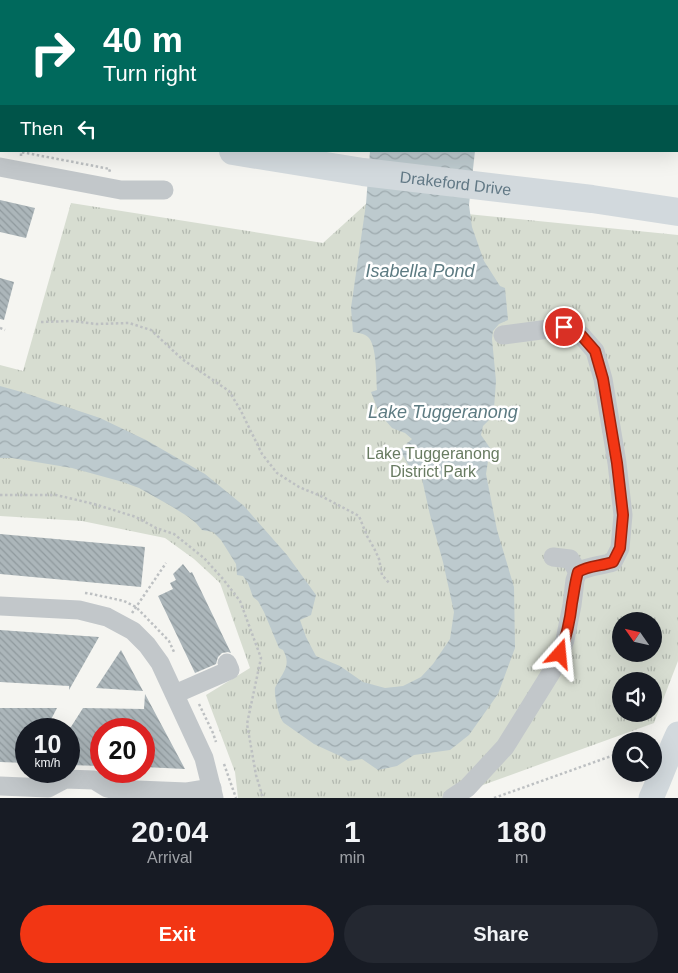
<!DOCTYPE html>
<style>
body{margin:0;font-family:Helvetica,sans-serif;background:#242831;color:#f1f3f6;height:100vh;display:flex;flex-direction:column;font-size:19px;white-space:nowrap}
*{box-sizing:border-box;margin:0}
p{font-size:16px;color:#9ea1a6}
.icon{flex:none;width:28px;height:28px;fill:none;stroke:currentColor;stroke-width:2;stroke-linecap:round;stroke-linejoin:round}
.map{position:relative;height:798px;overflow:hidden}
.panel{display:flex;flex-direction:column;background:#171b24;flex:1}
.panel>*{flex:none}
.hud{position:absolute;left:0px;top:0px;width:679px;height:152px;box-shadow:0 5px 20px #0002;background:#00695c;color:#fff;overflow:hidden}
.needle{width:32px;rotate:304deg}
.controls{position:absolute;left:612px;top:612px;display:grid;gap:10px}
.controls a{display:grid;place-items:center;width:50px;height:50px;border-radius:50%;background:#171b24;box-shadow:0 5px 20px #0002;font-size:25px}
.speed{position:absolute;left:15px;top:718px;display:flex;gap:10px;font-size:25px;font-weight:700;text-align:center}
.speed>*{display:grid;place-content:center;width:65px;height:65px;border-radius:50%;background:#171b24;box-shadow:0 5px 20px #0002;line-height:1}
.speed small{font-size:12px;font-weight:400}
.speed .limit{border:8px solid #d22;background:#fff;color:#111}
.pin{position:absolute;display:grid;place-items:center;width:42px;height:42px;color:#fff;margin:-21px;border:2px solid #fff;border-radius:50%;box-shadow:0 1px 5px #0007}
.me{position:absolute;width:55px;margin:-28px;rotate:18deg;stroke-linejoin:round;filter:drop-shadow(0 0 4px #0008)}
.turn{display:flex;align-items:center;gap:18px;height:105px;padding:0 20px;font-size:22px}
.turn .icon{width:65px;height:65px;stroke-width:2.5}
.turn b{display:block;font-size:35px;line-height:42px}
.then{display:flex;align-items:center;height:48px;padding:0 20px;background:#0003;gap:10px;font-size:19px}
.eta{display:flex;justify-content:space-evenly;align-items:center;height:85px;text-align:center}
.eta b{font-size:30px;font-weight:600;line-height:35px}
.cta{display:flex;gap:10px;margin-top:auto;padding:10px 20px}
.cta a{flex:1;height:58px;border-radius:30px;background:#f23614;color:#fff;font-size:20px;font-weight:600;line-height:58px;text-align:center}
.cta a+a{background:#242831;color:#f1f3f6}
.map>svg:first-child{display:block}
.park{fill:url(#park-tufts);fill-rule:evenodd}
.water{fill:url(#water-waves)}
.building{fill:url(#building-back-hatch)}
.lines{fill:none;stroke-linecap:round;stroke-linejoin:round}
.path{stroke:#bdc0c2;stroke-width:2.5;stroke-dasharray:2.5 2.5;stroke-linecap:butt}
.minor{stroke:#c2c7ca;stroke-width:19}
.major{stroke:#d2d9dd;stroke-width:25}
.highway{stroke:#d2d9dd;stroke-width:28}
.route-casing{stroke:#9d230d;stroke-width:12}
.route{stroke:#f23614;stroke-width:9}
.labels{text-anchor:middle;stroke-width:5;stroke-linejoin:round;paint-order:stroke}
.street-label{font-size:16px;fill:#617885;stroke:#fff}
.park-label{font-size:16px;fill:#687b61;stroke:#fff}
.water-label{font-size:18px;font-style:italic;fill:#5d7b82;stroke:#fff}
</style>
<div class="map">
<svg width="678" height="798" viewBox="0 0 678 798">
<defs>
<pattern id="park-tufts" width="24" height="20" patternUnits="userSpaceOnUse" patternTransform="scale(1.25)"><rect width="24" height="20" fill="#d7ddd1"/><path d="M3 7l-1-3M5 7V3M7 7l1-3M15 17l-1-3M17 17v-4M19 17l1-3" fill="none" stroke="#b2b8af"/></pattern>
<pattern id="water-waves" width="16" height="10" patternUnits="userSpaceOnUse" patternTransform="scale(1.25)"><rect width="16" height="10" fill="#bdcace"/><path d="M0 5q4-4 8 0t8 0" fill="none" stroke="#9da9ad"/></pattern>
<pattern id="building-back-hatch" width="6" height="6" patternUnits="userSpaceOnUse" patternTransform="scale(1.25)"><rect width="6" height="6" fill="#acb6ba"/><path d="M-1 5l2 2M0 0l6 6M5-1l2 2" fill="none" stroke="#8f999d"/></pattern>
</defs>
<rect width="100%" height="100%" fill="#f5f5f1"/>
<g class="park">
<path d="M0,0h331v1h-330v18h-1z"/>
<path d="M71,203l252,40 43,-39 312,31v426l-24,62 -207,75h-209l-3,-26 -29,-77 44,-27 -30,-85 -26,-24 -29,-21 -83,-17 -82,-5v-151l23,6zM621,621h33v33h-33zM621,681h33v33h-33z"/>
</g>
<path class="water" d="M370,151h105l-6,54 3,22 12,34 16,25 5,2 3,32 -9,4 -6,7 -1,8 4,42 -2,27 -5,12 -6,6 -2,9 9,13 -4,26 11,56 17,57 1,61 -17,46 -29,41 -19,15 -36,5 -17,11 -19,4 -16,-11 -14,2 -8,-5 -26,-12 -30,-21c-5,-5 -10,-28 -9,-35 0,-1 4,-7 4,-8 7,-11 11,-18 4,-30l-4,-2 -15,-36 -6,-11 -5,-4 -5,-14 -5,-7 -6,-1 -1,-11 -15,-24 -8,-8 -11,-2 -6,-7 -9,-7 -16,-10 -32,-18 -16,-6 -51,-14 -60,-10h-12v-72l25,7 75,25 46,22 59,34 39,32 43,49 29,40 -5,20 -11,5 6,17 10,19 24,10 23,16 22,6 18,-2 18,-9 12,-13 17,-25 4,-27 -11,-50 -13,-47 -8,-36 -13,-13 -9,-16 12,-11 -7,-6 -13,-5 -13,-15 -8,-21 6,-2c-1,-13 0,-45 -9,-53 -4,-4 -10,-4 -15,-5l-2,-24 15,-104z"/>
<g class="building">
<path d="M0,200l35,8 -9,30 -26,-6z"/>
<path d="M0,278l14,4 -10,38 -4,-1z"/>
<path d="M0,534l145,13 -4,40 -141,-13z"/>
<path d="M183,564l7,9 2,-1 39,81 -3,-1 -6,1 -4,4 -2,7 -21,9 -37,-77 15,-7 -3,-6 6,-3 -3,-6z"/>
<path d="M0,630l99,7 -30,53v-4l-69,-4z"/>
<path d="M121,650l22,41 -47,-3z"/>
<path d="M145,694l40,75 -41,-2v-38h-43v37l-32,-1v-35l14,-22 61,1z"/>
<path d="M0,708h57l-11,21h-20v34l-26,-1z"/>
</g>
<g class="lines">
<g class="path">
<path d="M42,0l6,1"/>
<path d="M116,0v1"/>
<path d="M230,0v1"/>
<path d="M154,1l6,-1"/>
<path d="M21,156v-4l89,17 -1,4"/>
<path d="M41,322l31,-1 24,3 33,-1 22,7 31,29 47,32 12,20 21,43 15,19 22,14 24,10 36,19 8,20 7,12 5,11 3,16 8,9"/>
<path d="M0,328l5,2"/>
<path d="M0,495h56l38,9 42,13 20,11 18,6 30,24 19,21 17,22 21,57 -14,66 9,51 7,23"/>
<path d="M85,593l7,1 32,7 12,6 33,34 5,11"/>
<path d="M132,613l34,-50"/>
<path d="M199,704l14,29 3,9"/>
<path d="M224,764l12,34"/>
<path d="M494,798l123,-44h4"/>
</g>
<g class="minor">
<path d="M0,167l121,23h43"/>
<path d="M553,557l17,2 8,13"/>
<path d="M0,606l79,4 28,7 26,14 14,14 13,18 44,95 10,40"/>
<path d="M175,694l55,-24 -3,-7"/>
<path d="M0,786l48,2 17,-9 29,1 13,8 5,1 75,3 25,-4"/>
<path d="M452,798l15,-10 38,-41 49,-79 11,-28 7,-35 3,-25 3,-8c10,-6 23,-6 35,-10l7,-14 3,-33 -6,-52 -14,-84 -8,-28 -14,-16 -17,-8 -61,8"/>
</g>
<path class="major" d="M651,798c10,-21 17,-43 27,-64"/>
<g class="highway">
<path d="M0,44h1"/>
<path d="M0,97h1"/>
<path id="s1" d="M233,151l130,21 229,27 86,13"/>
</g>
</g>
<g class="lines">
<g class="route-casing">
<path id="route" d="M560,654c6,-16 10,-33 12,-51 2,-10 3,-21 6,-31 10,-6 23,-6 35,-10l7,-14 3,-33 -6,-52 -14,-84 -8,-28 -14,-16 -17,-8"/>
</g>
<use href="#route" class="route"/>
</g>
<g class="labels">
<g class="street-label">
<text dy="6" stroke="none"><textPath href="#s1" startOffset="225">Drakeford Drive</textPath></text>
</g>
<g class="park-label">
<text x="433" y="459">Lake Tuggeranong<tspan x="433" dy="18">District Park</tspan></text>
</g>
<g class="water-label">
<text x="420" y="277">Isabella Pond</text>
<text x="443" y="418">Lake Tuggeranong</text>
</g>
</g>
</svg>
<div class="controls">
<a><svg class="needle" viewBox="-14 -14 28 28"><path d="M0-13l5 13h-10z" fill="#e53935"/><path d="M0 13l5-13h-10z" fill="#9ea1a6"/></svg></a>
<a><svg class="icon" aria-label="sound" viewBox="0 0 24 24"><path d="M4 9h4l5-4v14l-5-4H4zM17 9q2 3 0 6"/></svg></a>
<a><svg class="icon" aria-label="search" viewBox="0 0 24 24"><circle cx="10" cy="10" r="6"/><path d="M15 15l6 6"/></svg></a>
</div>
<div class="speed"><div>10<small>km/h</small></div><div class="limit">20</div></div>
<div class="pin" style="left:564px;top:327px;background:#d93025"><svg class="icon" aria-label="arrive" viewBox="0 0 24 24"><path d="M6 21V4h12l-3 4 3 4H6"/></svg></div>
<svg class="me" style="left:560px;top:654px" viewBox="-20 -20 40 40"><path d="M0-17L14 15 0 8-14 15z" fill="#f23614" stroke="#fff" stroke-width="4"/></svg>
<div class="hud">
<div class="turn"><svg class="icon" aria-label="right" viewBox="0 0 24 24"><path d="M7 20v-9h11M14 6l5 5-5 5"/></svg><div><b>40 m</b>Turn right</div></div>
<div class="then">Then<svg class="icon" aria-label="left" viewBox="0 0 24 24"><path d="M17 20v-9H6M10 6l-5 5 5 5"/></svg></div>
</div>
</div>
<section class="panel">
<div class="eta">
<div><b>20:04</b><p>Arrival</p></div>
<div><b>1</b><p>min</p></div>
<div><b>180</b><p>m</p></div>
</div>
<div class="cta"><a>Exit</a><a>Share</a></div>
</section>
